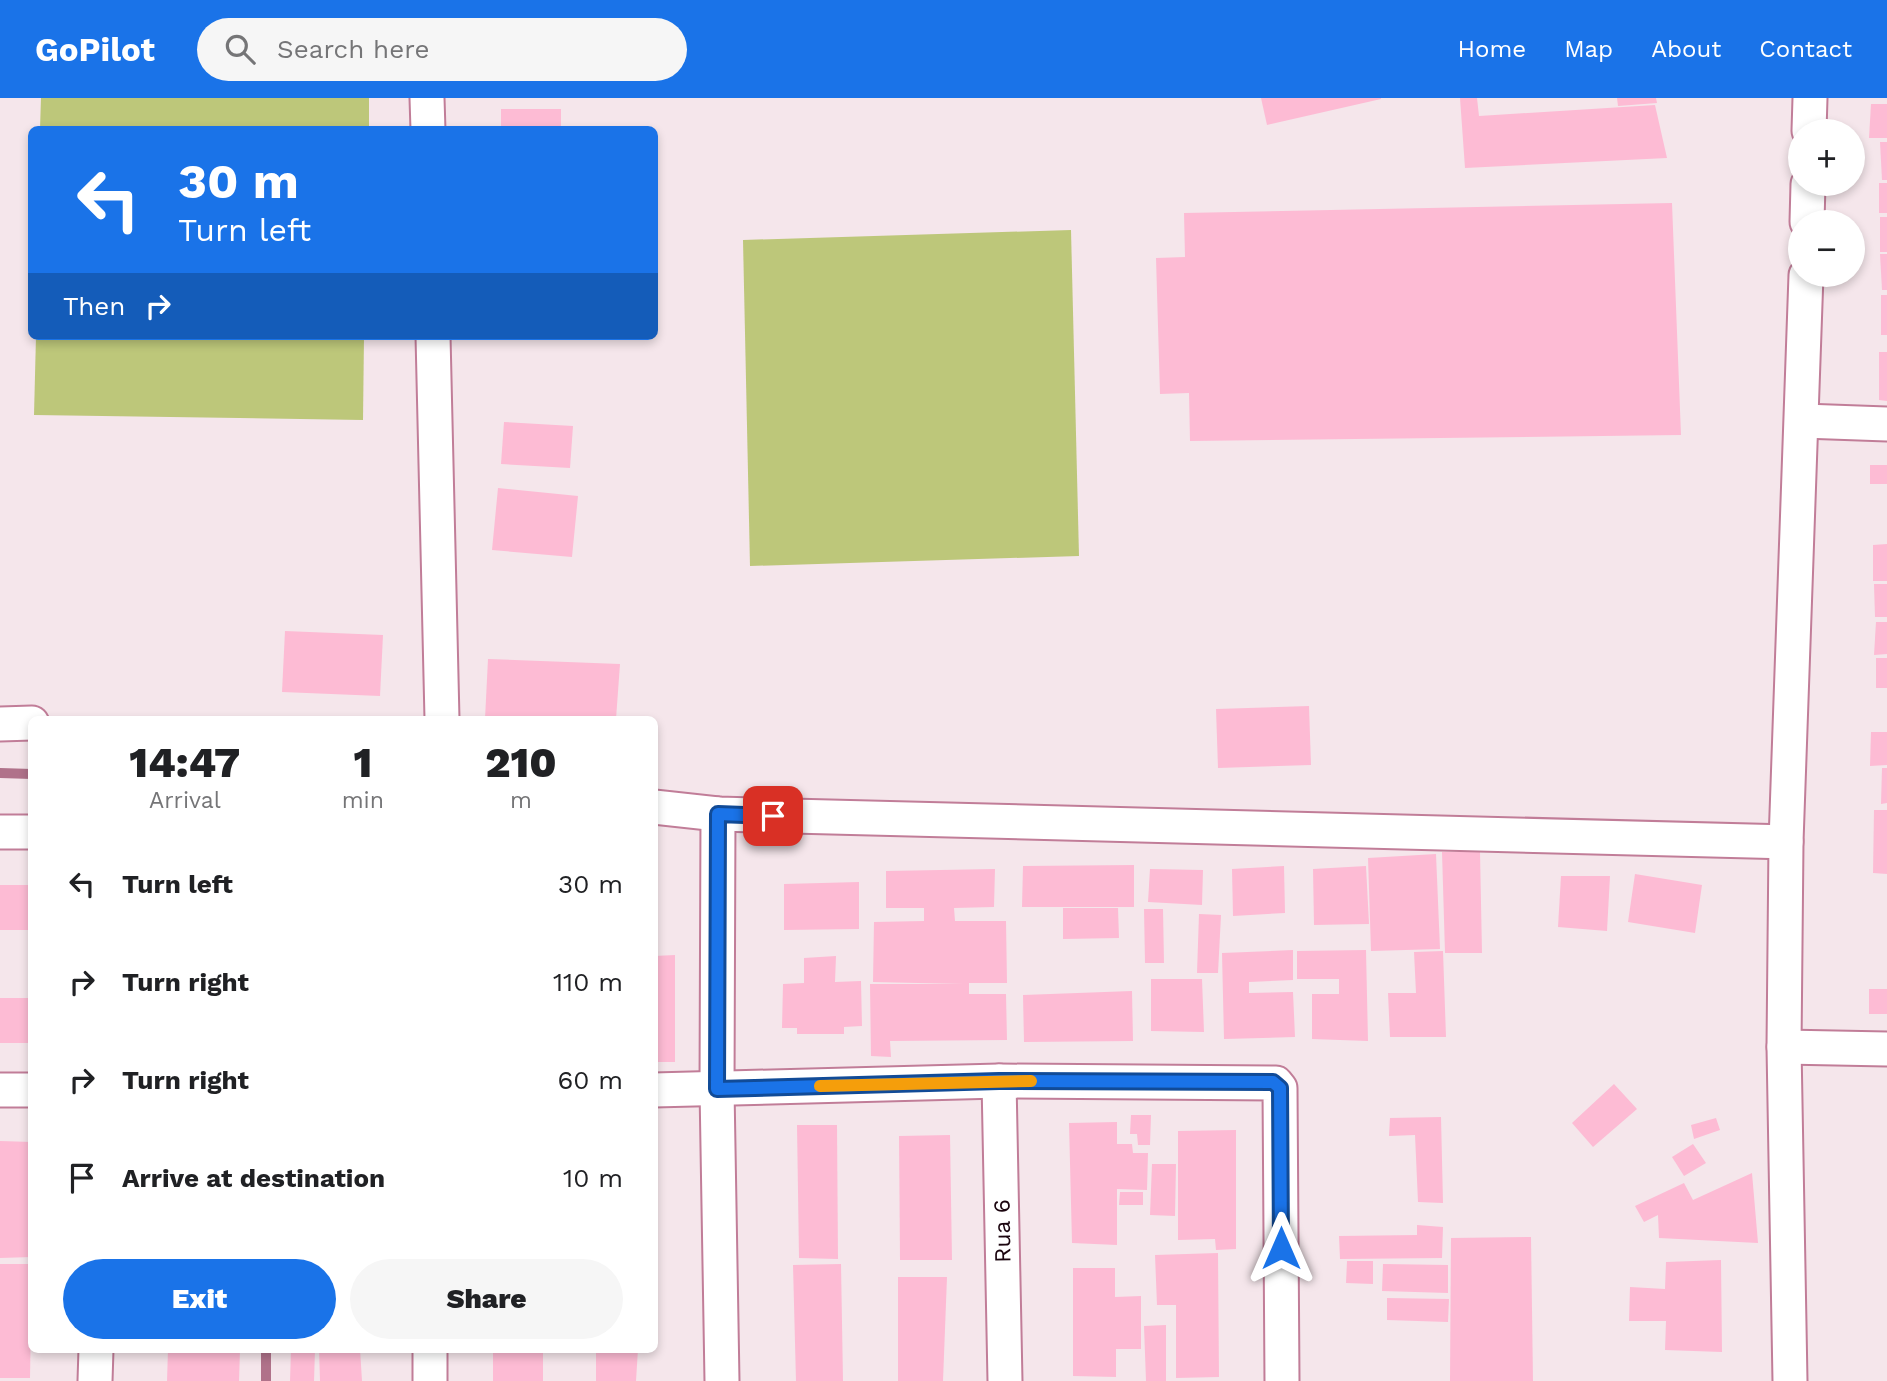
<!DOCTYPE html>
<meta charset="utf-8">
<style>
body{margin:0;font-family:"Work Sans",sans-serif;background:#f6f6f6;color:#202124;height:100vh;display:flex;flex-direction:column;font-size:26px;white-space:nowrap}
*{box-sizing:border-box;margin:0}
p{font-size:23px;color:#757577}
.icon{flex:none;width:38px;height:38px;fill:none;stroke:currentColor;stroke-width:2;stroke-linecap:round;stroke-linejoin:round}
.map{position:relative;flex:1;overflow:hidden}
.panel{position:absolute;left:28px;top:618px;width:630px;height:637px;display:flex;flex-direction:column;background:#fff;border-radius:10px;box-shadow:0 4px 10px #0003}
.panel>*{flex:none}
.hud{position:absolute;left:28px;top:28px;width:630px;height:214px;border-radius:10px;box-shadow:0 4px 10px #0003;background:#1a73e8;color:#fff;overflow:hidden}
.buttons{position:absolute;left:1788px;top:21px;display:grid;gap:14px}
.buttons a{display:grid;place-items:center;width:77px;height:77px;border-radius:50%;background:#fff;box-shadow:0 4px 10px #0003;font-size:35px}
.pin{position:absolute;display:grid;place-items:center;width:60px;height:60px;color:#fff;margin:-30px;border-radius:14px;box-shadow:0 4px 10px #0006}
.me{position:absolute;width:77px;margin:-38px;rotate:0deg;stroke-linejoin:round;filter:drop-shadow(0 0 5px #0008)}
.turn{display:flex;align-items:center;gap:24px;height:147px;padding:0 35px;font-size:32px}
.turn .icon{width:91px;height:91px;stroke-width:2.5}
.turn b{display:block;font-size:49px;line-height:60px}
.then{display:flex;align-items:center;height:66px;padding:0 35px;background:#0003;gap:14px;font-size:26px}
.eta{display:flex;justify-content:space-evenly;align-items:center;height:119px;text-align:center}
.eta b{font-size:42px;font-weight:800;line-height:49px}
.cta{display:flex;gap:14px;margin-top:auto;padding:14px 35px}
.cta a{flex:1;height:80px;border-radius:42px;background:#1a73e8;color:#fff;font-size:28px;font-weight:800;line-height:80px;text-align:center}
.cta a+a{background:#f6f6f6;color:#202124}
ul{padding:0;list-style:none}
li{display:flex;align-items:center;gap:21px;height:98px;padding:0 35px}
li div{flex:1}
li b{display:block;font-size:26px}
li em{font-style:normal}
header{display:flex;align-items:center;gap:42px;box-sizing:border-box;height:98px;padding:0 35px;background:#1a73e8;color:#fff}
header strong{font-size:33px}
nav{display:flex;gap:38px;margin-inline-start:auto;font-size:24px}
.search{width:490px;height:63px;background:#f6f6f6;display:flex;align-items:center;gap:18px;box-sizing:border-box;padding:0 24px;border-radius:38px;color:#757577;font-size:26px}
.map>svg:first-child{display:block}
.green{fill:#bdc77a}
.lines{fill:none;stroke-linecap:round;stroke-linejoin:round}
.stream{stroke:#b0728a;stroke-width:10}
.building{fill:#fdbbd4}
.minor-casing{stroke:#c17d98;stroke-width:37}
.minor{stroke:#fff;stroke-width:33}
.route-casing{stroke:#114b97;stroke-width:18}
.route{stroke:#1a73e8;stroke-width:12}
.slow{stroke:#f59e0b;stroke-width:12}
.labels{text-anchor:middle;stroke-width:6;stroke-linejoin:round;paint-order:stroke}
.street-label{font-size:23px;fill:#1b050f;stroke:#fff}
</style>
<header>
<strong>GoPilot</strong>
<div class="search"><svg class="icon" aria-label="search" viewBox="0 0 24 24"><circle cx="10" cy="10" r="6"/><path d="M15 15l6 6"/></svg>Search here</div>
<nav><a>Home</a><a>Map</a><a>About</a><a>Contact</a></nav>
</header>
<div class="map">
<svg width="1887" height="1283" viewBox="0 0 1887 1283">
<rect width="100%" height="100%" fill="#f5e6eb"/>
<g class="green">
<path d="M41,0h328v31h-329z"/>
<path d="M1071,132l8,326 -329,10 -7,-326z"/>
<path d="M36,238h328l-1,84 -329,-5z"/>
</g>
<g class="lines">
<g class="stream">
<path d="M0,675l32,1"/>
<path d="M266,1283v-32"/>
</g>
</g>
<g class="building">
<path d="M1261,0h120v1l-114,26z"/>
<path d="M1460,0h17l2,18 176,-11 12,53 -202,10z"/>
<path d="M1617,0h39l1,5 -39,3z"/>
<path d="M1871,6h16v34h-18z"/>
<rect x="501" y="11" width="60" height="21"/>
<path d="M1880,44h7v38h-5z"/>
<rect x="1879" y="85" width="8" height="30"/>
<path d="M1672,105l9,232 -491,6 -1,-48 -29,1 -4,-136 29,-1 -1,-44z"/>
<rect x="1880" y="119" width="7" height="35"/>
<path d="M1880,156h7v36h-5z"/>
<rect x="1881" y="197" width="6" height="40"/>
<path d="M1879,254h8v49l-8,-1z"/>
<path d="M504,324l69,4 -3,42 -69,-4z"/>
<rect x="1870" y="367" width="17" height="19"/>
<path d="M498,390l80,8 -6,61 -80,-7z"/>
<path d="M1887,446v37h-14v-36z"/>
<path d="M1874,486h13v33h-12z"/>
<path d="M1876,524h11v32l-13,1z"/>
<path d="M285,533l98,4 -3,61 -98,-4z"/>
<rect x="1876" y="560" width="11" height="30"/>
<path d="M488,561l132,5 -4,55h-131z"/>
<path d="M1309,608l2,59 -93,3 -2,-59z"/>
<path d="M1871,634h16v33l-17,1z"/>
<path d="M1882,670h5v35l-6,1z"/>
<path d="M1874,712h13v64l-14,-1z"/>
<path d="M1442,754h38l2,101h-37z"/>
<path d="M1436,756l4,95 -69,2 -3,-93z"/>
<path d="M1134,767v42h-112l1,-41z"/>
<path d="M1284,768l1,47 -52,3 -1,-47z"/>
<path d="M1366,768l3,58 -55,1 -1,-56z"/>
<path d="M995,771l-1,38 -40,1 1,13h51l1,62h-38v11h37l1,46 -117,1 1,16 -20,-1 -1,-72h93l-90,-2 1,-60 50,-1v-13h-38v-37z"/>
<path d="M1150,771l53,1 -1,35 -54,-3z"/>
<path d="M1635,776l67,11 -7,48 -67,-11z"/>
<path d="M1561,778h49l-3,55 -49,-4z"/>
<path d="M859,784v47l-75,1v-46z"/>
<rect x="0" y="787" width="32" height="45"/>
<path d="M1063,810h55l1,30 -56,1z"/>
<path d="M1144,811h19l1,54h-19z"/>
<path d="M1199,816l22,1 -3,58h-21z"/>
<path d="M1293,852v30l-44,2v11l44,-1 2,45 -71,2 -2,-86z"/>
<path d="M1366,852l2,91 -56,-2v-45h27v-15h-42v-28z"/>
<path d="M1443,853l3,86h-56l-2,-44h28l-2,-41z"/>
<path d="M675,857v107h-21v-106z"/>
<path d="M836,858l-1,26 26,-1 1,45 -18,1v7h-47v-6h-15l1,-44 21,-1v-25z"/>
<path d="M1151,881h51l2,53 -53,-1z"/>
<rect x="1869" y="891" width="18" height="25"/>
<path d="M1132,893l1,50 -109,1 -1,-47z"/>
<rect x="0" y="900" width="32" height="45"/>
<path d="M1614,986l23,25 -44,38 -21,-24z"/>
<path d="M1131,1017h20l-1,30h-12l-1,-11h-7z"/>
<path d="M1441,1019l2,86 -25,-1 -3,-67 -26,1 1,-18z"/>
<path d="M1716,1020l4,12 -26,9 -3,-14z"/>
<path d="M1117,1024v22h15l1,9h15l-1,37 -30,-1v56l-45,-2 -3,-120z"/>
<path d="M797,1027h40l1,134 -39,-1z"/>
<path d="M1236,1032v119l-20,1 -1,-11 -37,1v-109z"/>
<path d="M950,1037l2,125h-52l-1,-124z"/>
<path d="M0,1043l32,1v115l-32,1z"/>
<path d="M1693,1046l13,19 -22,13 -12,-19z"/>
<path d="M1152,1066h24l-1,52 -25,-1z"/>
<path d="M1752,1075l6,70 -99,-5 -1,-23 -14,7 -9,-16 49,-23 9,17z"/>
<path d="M1120,1094h23v13h-24z"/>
<path d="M1417,1127l26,2 -1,31 -102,1 -1,-23 78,-1z"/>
<path d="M1531,1139l2,144h-83l1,-143z"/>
<path d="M1218,1155l1,124 -43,1v-73h-19l-2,-50z"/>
<path d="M1721,1162l1,92 -57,-2 1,-29h-37l1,-34 35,2 1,-27z"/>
<path d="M1347,1163h26v23l-27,-1z"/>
<path d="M0,1166h32l-2,114h-30z"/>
<path d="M841,1166l2,117h-47l-3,-116z"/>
<path d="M1383,1166l65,1v28l-66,-2z"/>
<path d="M1073,1170h42v29l26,-1v53h-25v28l-43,-1z"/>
<path d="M898,1179h49l-4,104h-45z"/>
<path d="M1387,1200l62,1 -1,23 -61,-2z"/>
<path d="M1166,1227v56h-20l-2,-55z"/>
<path d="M168,1251h72l-1,32h-72z"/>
<path d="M291,1251h24l-1,32h-24z"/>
<path d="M319,1251h41l2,32h-42z"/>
<rect x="493" y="1251" width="50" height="32"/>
<path d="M596,1251h42l-2,32h-40z"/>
</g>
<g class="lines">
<g class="minor-casing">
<g id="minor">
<path d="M427,0l1,32"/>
<path d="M1809,33l1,-33"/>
<path d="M1807,124l1,-38"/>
<path d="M433,238l9,383"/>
<path d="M1803,323l84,3"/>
<path d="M0,626l32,-1"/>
<path d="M654,709l64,7 1068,28"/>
<path d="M718,716l-1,275 5,292"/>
<path d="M0,734h32"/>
<path d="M1784,949l103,2"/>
<path d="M999,983l6,300"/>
<path d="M0,992h32"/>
<path d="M654,992l345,-9 277,2 4,5 2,293"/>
<path d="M95,1283l1,-32"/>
<path d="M430,1283v-32"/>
<path d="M1790,1283l-6,-334 2,-205 20,-567"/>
</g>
</g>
<use href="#minor" class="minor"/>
</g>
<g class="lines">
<g class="route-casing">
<path id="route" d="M773,718l-55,-2 -1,275 282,-8 274,1 7,6 1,160"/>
</g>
<use href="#route" class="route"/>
<path class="slow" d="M820,988l211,-5"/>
</g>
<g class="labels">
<g class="street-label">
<text transform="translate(1002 1133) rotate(-91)" y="8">Rua 6</text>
</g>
</g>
</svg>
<div class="buttons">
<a>+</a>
<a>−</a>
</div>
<div class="pin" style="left:773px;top:718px;background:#d93025"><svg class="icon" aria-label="arrive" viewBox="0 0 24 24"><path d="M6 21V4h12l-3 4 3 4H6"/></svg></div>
<svg class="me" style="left:1281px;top:1150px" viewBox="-20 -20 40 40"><path d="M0-17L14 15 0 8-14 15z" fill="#1a73e8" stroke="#fff" stroke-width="4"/></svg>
<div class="hud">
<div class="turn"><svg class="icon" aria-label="left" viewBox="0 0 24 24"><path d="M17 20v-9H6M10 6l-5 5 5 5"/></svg><div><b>30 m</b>Turn left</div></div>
<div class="then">Then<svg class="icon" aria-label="right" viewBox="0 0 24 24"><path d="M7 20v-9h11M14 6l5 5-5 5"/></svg></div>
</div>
<section class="panel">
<div class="eta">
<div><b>14:47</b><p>Arrival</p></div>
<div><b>1</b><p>min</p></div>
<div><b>210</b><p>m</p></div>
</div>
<ul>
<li><svg class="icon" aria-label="left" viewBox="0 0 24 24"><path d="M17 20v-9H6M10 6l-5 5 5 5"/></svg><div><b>Turn left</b></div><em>30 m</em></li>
<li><svg class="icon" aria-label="right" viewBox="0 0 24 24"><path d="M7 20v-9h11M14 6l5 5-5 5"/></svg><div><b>Turn right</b></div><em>110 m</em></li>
<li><svg class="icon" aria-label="right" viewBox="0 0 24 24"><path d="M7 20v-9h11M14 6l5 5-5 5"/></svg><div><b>Turn right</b></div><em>60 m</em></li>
<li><svg class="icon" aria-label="arrive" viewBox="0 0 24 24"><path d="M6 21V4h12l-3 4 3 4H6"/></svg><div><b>Arrive at destination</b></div><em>10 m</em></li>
</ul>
<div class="cta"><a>Exit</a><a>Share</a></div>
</section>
</div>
